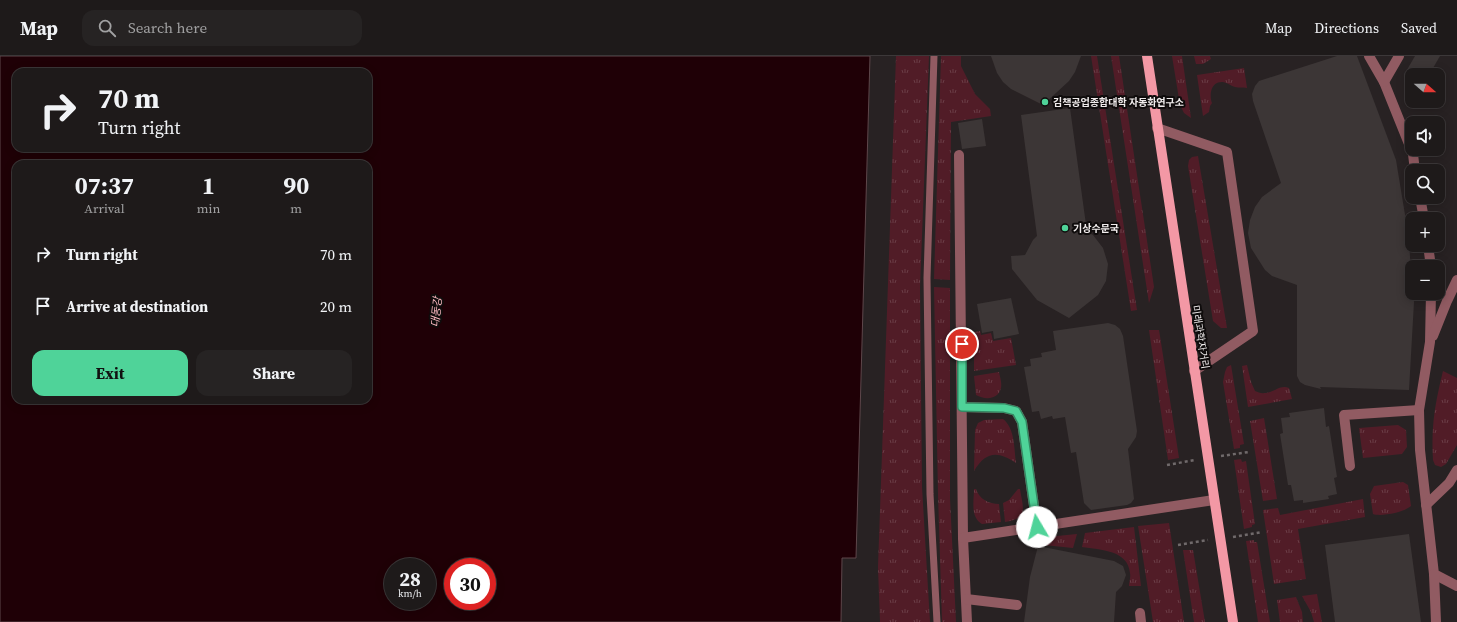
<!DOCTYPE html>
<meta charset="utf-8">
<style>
body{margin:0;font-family:"Source Serif 4","Noto Sans KR",serif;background:#262323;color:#f1f3f6;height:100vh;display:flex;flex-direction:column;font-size:15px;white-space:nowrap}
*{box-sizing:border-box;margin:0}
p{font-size:13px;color:#a1a1a2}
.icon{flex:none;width:22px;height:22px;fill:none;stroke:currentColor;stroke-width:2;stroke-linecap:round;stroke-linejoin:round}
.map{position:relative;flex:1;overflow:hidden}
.side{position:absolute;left:12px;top:104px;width:360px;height:244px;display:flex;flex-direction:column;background:#1e1a1a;border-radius:12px;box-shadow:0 2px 10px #0003,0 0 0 1px #3c3839}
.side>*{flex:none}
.hud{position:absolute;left:12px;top:12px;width:360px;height:84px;border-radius:12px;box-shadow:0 2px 10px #0003,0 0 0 1px #3c3839;background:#1e1a1a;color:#f1f3f6;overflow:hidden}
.needle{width:26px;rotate:110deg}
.buttons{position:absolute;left:1405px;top:12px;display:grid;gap:8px}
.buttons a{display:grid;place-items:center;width:40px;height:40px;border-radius:8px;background:#1e1a1a;box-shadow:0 2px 10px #0003,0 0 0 1px #3c3839;font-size:20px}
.speed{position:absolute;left:384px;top:502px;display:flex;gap:8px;font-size:20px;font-weight:700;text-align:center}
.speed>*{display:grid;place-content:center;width:52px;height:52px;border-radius:50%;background:#1e1a1a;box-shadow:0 2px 10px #0003,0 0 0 1px #3c3839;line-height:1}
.speed small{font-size:10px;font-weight:400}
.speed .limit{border:6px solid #d22;background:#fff;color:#111}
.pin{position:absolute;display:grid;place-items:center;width:34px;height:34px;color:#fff;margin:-17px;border:2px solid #fff;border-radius:50%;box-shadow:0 1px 4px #0007}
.me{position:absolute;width:44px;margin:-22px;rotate:352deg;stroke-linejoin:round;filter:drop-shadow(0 0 3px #0008)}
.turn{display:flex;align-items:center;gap:14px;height:84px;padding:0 20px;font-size:18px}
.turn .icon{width:52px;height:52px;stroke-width:2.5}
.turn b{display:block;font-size:28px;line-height:34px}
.eta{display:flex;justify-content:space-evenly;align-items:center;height:68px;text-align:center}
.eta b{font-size:24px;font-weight:700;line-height:28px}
.cta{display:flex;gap:8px;margin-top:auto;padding:8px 20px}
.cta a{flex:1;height:46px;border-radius:12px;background:#4fd399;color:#111;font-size:16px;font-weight:700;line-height:46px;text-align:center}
.cta a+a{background:#262323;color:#f1f3f6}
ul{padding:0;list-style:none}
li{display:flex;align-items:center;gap:12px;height:52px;padding:0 20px}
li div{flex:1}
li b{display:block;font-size:15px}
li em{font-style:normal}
header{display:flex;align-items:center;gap:24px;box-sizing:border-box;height:56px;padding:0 20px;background:#1e1a1a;border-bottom:1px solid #3c3839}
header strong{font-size:19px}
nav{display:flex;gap:22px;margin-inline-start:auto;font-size:14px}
.search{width:280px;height:36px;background:#262323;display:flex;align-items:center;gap:10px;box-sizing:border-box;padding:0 14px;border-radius:12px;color:#a1a1a2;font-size:15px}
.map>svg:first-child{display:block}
.grass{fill:url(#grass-tufts)}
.water{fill:#1f0006;stroke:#5e474b;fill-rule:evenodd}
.building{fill:#3c3636}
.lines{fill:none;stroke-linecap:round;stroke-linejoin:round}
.path{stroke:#706a6b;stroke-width:2.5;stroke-dasharray:3 3;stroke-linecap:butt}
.lane{stroke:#915b62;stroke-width:7}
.street{stroke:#915b62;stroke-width:10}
.primary{stroke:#f398a5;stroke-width:10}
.route-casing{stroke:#338963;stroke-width:10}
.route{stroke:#4fd399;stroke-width:7}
.poi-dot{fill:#4fd399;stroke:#0f0c0c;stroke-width:1.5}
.labels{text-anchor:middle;stroke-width:4;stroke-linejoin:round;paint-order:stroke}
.poi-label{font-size:10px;font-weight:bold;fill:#f0ecec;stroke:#0f0c0c;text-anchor:start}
.street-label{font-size:10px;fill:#f0ecec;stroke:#0f0c0c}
.water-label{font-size:11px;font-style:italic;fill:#ffbbc3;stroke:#0f0c0c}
</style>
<header>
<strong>Map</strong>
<div class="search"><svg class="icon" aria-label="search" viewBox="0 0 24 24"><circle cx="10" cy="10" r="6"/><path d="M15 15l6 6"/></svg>Search here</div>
<nav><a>Map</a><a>Directions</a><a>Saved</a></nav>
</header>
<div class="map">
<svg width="1457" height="566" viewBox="0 0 1457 566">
<defs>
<pattern id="grass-tufts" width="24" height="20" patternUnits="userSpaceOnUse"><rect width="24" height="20" fill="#511c27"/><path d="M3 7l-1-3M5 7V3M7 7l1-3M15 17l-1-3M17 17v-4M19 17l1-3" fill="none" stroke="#6a3d46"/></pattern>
</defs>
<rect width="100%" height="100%" fill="#282223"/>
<g class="grass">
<path d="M896,0h33l-9,231 2,200 8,135h-50l-2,-55z"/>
<path d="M941,0h20v10l14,28 15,15 1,7 -40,6 -1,158 -16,-1z"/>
<path d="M1091,0h6l40,254 -6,1z"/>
<path d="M1111,0h8l35,231 -5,16z"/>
<path d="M1172,0h10l9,62 -7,-5 -4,-8z"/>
<path d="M1194,0h16l1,3 -8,5h-7z"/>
<path d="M1244,12l3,20c-4,-1 -8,0 -12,-1 -4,-1 -7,-4 -12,-5 -12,-1 -14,12 -11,21l-2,3 -1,6 -6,4 -6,-41z"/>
<path d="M1198,100l29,172h-6l-8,-7 -25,-155 1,-6 3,-3z"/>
<path d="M934,231l16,1v210l6,124h-14l-4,-128z"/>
<path d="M1149,274h10l20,128 -11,2z"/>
<path d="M980,275l1,4 10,-2 2,8 18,-3 5,27 -42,6v-39z"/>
<path d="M1231,309l13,79 -4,1v3l-6,1 -11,-67 2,-10 2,-5z"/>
<path d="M1247,309l4,17 4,9c3,1 7,3 9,2 10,0 16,-9 25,-5l3,11 -44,8 -6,-41z"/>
<path d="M1443,315l14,7v67l-11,19 -5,3 -6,-2 -2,-5c-2,-35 2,-56 10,-89z"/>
<path d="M999,316c1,5 3,11 2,16 -3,12 -16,12 -25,7l-2,-19z"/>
<path d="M1264,362l13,81 -14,2 -13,-80z"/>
<path d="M1003,363c12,9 11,30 13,44 -18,-12 -30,-12 -42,8l1,-41 3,-7 6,-3z"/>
<path d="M1398,369l8,5 1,17 -5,7 -39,4 -4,-30z"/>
<path d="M1241,403l1,3 4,-1 9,63 -3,1v2l-8,2 -10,-69z"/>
<path d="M1403,426l5,3 3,21c-7,6 -29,11 -38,8l-3,-20 4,-8z"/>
<path d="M974,433h2c3,10 13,15 23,15l2,18 -19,2c-12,-7 -8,-23 -8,-35z"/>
<path d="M1018,433h2c3,20 9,29 -15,33l-2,-19 6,-3z"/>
<path d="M1363,443l2,18 -67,12 8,50 -32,5 -11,-74 15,-2 2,7z"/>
<path d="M1169,467l15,99h-31l-15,-96z"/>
<path d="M1134,471l7,59h-12c0,-4 2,-9 1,-13 -2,-23 -29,-23 -48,-26l3,-14z"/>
<path d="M1077,478l-4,14 -29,-3 3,-8z"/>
<path d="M1254,484v2h3l13,80h-12l-12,-81z"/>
<path d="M1183,494h10l12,72h-11z"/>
<path d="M1317,538l5,28h-8l-3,-10 -9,-16z"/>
<path d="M1296,541l6,15 1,10h-23l-3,-22z"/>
</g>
<path class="water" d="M0,0h870l-14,502h-14l-1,64h-841zM16,16h352v76h-352zM16,108h352v236h-352zM393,511h34v34h-34zM453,511h34v34h-34z"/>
<g class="building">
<path d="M991,0h90l-6,16 -6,9 -26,24 -32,-16 -8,-7 -6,-9z"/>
<path d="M1337,0h20l39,104 13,79 3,54h1l1,9 -5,88 -89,-3 1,2 -16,-4 -5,-3 -3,-6v-91l-25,-9 -7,-6 -14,-22 -3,-15 2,-13 5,-13 7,-10 19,-14 -28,-82 -1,-7 3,-8 4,-5z"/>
<path d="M1415,0h25l-11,19h-25z"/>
<path d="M1070,52l17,124 6,3 10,13 5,16 -2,17 -8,14 -29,23 -32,-18 -25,-31 -1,-13 14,-1 8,-15 4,-4 -16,-121z"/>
<path d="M982,63l4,27 -24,3 -4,-26z"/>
<path d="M1011,242l8,36 -25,5 -1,-8 -11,2 -5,-29z"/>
<path d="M1108,267l7,2 5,4 3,7 14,95 -1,6 -8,12 6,50 -3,4 -4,2 -36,5 -7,-7 -8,-51 -5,1 -6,-36 -12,2 -1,-3 -11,3 -2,-8 -7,1 -8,-45 7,-1 -1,-7 12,-2 -1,-4 15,-3 -3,-19z"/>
<path d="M1324,352l2,19 3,-1 8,51 -3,1 3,16 -9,2 1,3 -26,4v-3l-9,1 -3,-16h-3l-8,-51 3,-1 -2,-15 9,-1 -1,-4z"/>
<path d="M1409,478l12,88h-86l-10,-77z"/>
<path d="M1038,490l76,15 9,5 3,9 -4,11 -6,6 -2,30h-90l6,-45z"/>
</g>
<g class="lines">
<g class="path">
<path d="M1221,400l28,-4"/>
<path d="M1167,409l28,-5"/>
<path d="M1233,481l29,-5"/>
<path d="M1178,489l30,-5"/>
</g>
<path class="lane" d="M934,0l-7,222 3,216 7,128"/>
<g class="street">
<path d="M1369,0l15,26 29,72 2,17"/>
<path d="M1384,26l15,-26"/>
<path d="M1157,72l70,24 26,179 -59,40"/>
<path d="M959,99l4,383 4,84"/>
<path d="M1420,141l4,22"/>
<path d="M1428,189l3,22"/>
<path d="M1431,237l-1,49 -11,68 1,40 14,124 23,12"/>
<path d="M1433,280l14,-35 10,-21"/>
<path d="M962,351l42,1 12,3 6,11 15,105"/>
<path d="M1350,410l-6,-51 75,-5"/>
<path d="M1426,449l23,-22 8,-13"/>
<path d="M963,482l251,-38"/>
<path d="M1434,518l2,48"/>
<path d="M966,543l51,6"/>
<path d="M1140,557l1,9"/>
</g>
<path class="primary" d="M1147,0l86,566"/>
</g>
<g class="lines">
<g class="route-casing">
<path id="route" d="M962,288v63l42,1 12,3 6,11 15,105"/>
</g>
<use href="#route" class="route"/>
</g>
<g class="poi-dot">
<circle cx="1045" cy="46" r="4"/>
<circle cx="1065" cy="172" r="4"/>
</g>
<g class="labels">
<g class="poi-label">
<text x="1053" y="50">김책공업종합대학 자동화연구소</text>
<text x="1073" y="176">기상수문국</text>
</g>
<g class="street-label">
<text transform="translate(1201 281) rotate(81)" y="4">미래과학자거리</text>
</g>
<g class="water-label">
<text transform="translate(436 256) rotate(-84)" y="4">대동강</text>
</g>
</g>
</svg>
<div class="buttons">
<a><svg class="needle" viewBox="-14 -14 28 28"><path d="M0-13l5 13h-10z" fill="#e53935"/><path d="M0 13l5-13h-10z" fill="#a1a1a2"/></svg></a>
<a><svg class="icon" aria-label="sound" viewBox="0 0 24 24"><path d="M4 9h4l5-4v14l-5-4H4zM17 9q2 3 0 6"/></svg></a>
<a><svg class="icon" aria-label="search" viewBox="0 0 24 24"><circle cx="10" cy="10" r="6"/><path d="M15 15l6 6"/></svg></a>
<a>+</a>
<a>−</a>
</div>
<div class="speed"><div>28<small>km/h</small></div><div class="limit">30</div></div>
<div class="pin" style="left:962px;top:288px;background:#d93025"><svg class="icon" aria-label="arrive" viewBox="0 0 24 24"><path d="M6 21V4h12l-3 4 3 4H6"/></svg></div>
<svg class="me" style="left:1037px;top:471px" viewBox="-20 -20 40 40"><circle r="19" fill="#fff"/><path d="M0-13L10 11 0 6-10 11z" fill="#4fd399"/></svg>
<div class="hud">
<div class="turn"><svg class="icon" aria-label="right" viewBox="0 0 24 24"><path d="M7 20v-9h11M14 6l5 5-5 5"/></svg><div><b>70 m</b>Turn right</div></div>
</div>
<section class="side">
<div class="eta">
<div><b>07:37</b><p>Arrival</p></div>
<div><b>1</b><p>min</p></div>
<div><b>90</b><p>m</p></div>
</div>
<ul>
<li><svg class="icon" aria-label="right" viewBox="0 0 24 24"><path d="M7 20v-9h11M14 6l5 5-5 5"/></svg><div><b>Turn right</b></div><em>70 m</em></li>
<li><svg class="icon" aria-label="arrive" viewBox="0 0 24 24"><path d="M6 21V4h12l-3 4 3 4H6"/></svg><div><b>Arrive at destination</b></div><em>20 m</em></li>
</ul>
<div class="cta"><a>Exit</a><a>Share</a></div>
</section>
</div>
